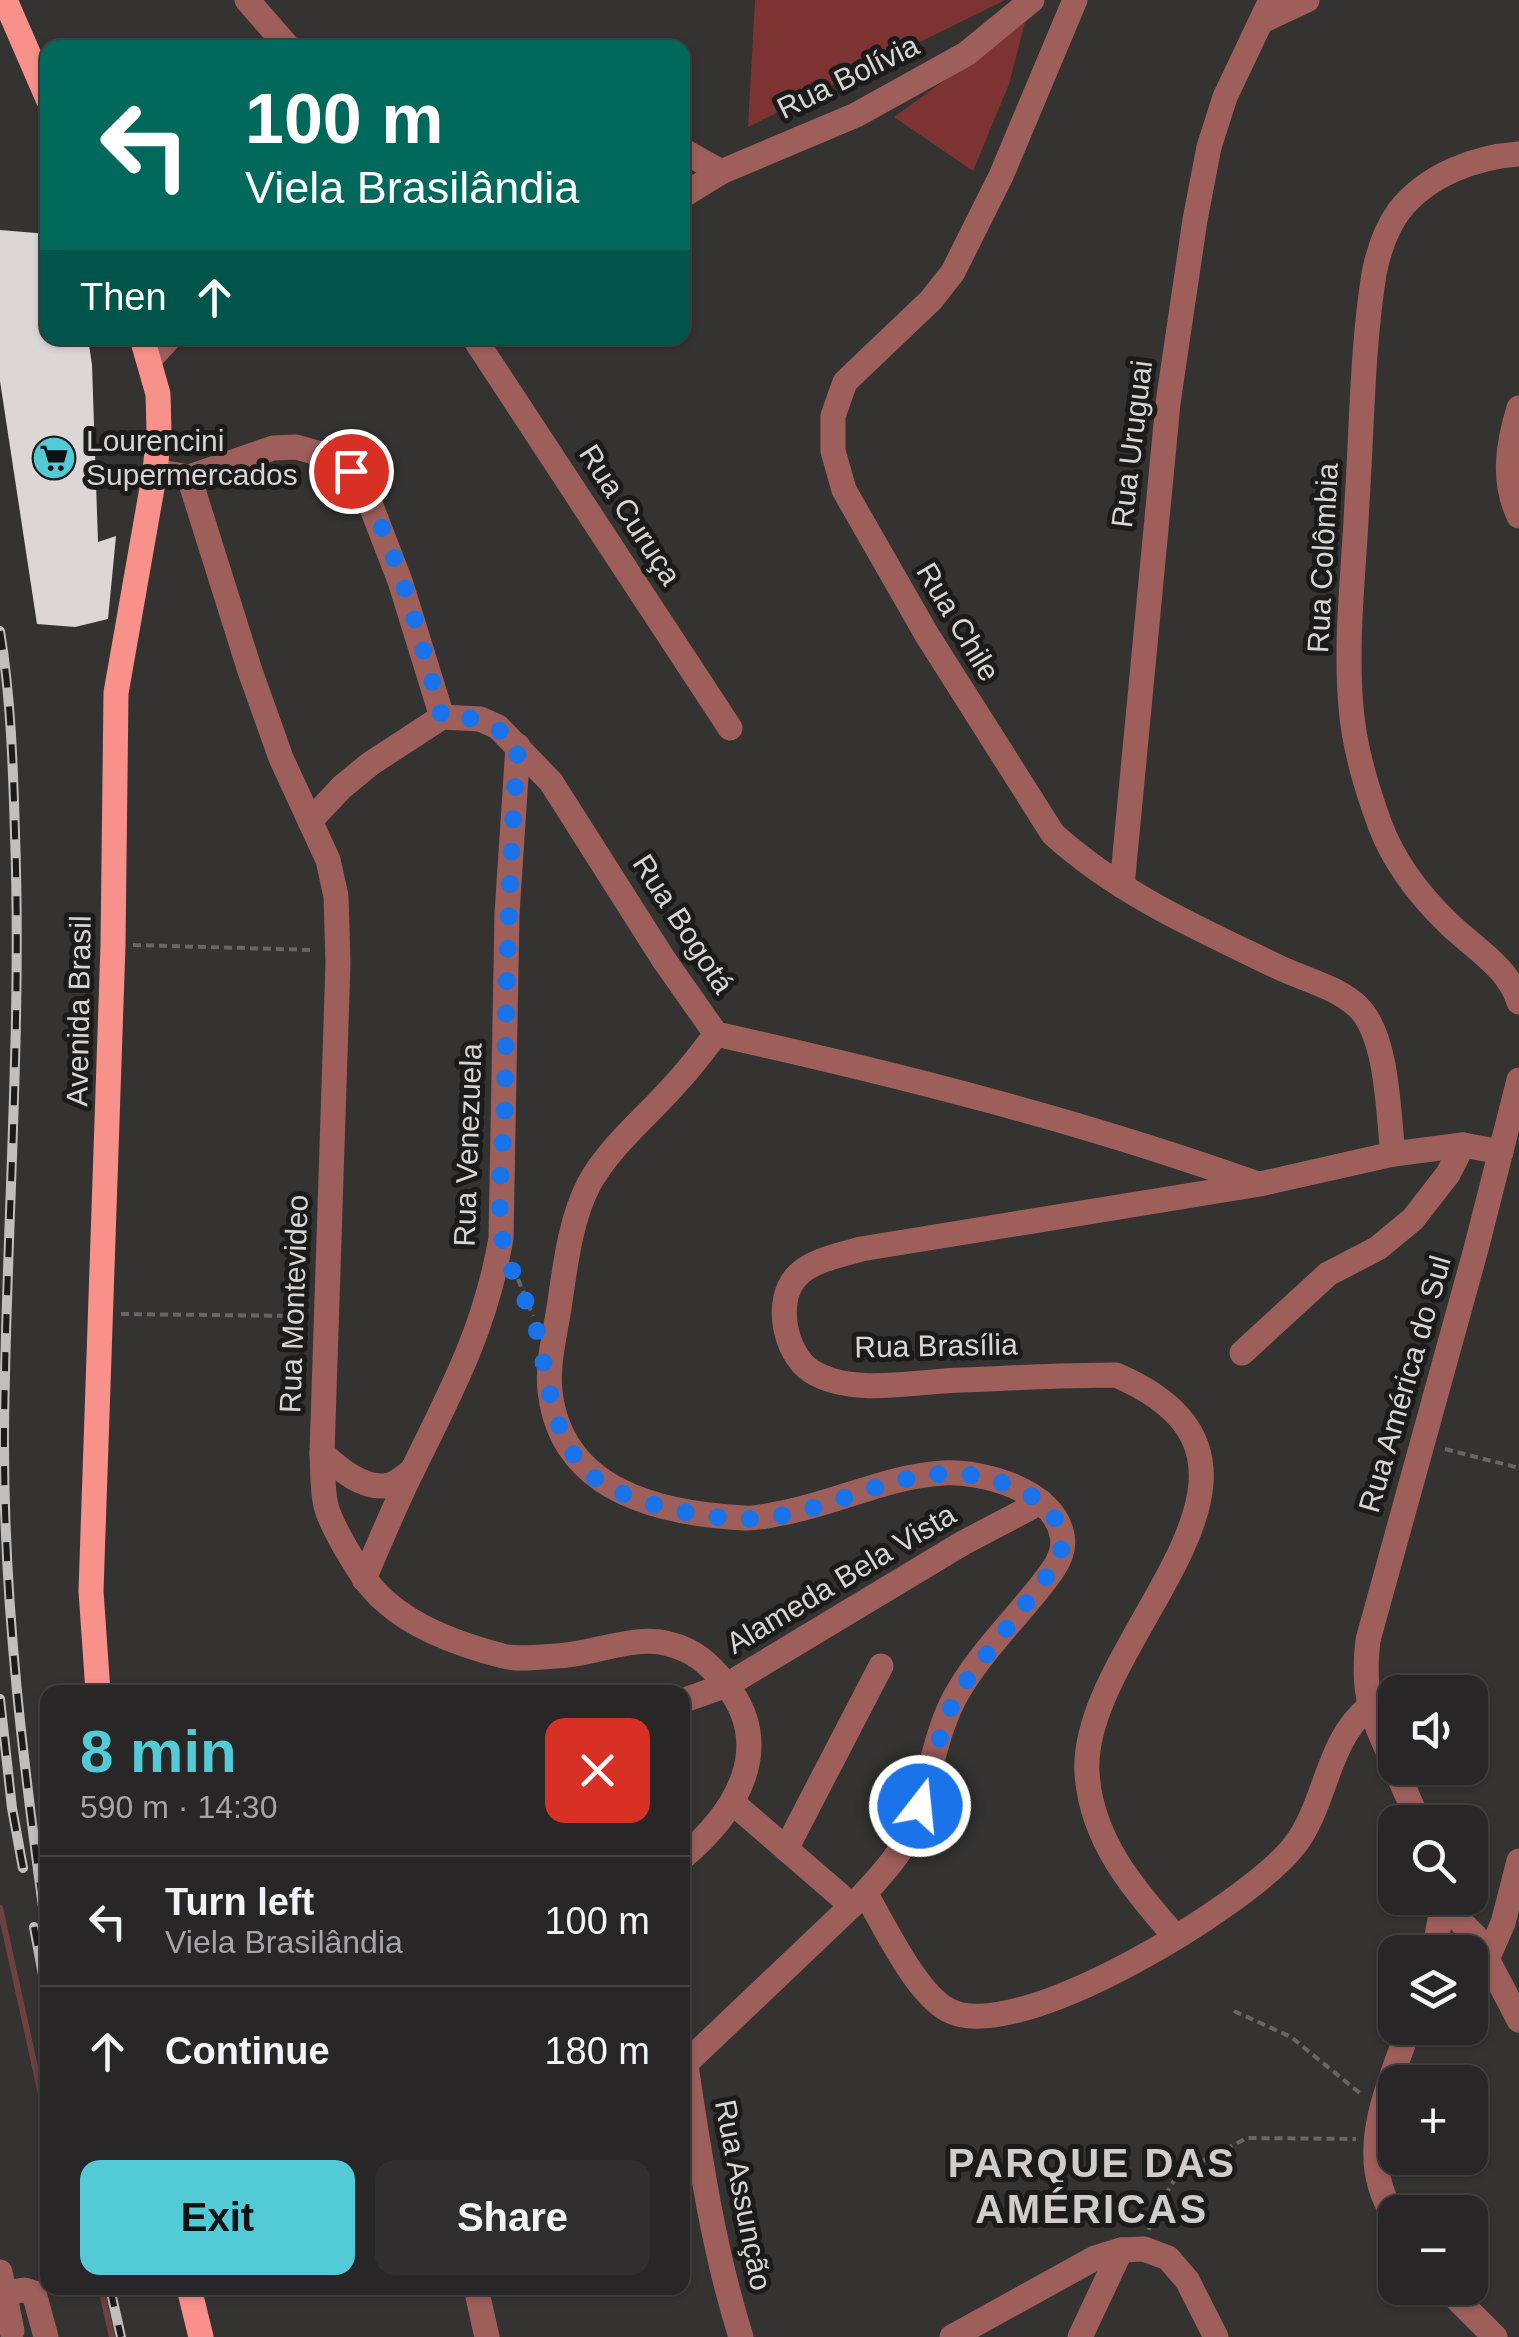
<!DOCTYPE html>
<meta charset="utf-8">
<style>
body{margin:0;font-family:Helvetica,sans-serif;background:#302e2e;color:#f1f3f6;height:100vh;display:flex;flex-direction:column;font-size:38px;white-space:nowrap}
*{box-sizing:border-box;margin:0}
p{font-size:32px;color:#a5a5a7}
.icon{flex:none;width:55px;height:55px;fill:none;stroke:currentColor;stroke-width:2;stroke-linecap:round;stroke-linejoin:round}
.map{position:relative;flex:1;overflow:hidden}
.details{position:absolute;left:40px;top:1685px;width:650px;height:610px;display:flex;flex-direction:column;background:#282626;border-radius:20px;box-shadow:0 2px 8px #0004,0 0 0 2px #444343}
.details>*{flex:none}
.hud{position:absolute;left:40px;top:40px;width:650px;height:305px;border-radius:20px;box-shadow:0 2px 8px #0004,0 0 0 2px #444343;background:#00695c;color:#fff;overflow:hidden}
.buttons{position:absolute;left:1378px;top:1675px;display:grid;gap:20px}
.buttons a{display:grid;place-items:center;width:110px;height:110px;border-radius:20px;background:#282626;box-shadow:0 2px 8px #0004,0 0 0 2px #444343;font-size:50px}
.pin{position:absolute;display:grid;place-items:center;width:85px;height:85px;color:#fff;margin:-42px;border:5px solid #fff;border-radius:50%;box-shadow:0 2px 10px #0007}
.me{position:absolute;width:110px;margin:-55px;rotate:16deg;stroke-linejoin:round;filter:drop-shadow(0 0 8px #0008)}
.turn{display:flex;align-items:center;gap:35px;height:210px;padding:0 40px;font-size:45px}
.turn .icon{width:130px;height:130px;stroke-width:2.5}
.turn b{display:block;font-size:70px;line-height:85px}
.then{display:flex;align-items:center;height:95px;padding:0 40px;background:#0003;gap:20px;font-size:38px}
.round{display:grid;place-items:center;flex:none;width:105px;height:105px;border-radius:20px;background:#302e2e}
.head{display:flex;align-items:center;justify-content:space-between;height:170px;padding:0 40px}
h1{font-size:60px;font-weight:700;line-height:75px;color:#52cbd7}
.action{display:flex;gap:20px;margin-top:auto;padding:20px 40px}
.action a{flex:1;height:115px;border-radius:20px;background:#52cbd7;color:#111;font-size:40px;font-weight:700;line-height:115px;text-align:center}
.action a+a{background:#302e2e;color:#f1f3f6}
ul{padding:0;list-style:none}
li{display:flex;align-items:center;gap:30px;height:130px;padding:0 40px;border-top:2px solid #444343}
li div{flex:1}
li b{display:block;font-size:38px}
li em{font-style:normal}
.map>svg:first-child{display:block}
.green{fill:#7d3331}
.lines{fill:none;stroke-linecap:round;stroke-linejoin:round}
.stream{stroke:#6d4042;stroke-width:6}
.building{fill:#dad7d6}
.path{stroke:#686665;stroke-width:4;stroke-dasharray:8 5;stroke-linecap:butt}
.minor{stroke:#9e5f5b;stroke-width:25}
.major{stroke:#f7918a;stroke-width:25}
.rail-casing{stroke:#c0bfbe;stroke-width:10}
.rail{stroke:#1c1b1b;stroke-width:6;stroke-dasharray:19;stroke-linecap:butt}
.route{stroke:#1a73e8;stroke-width:18;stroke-dasharray:0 32.4}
.labels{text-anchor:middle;stroke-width:10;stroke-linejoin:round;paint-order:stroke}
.street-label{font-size:30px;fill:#d6d5d4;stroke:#1c1b1b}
.poi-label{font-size:30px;fill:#d6d5d4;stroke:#1c1b1b;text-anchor:start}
.district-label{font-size:40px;font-weight:bold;letter-spacing:2.5px;fill:#cfcccb;stroke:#1c1b1b}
</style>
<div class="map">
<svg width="1519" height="2337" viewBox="0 0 1519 2337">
<rect width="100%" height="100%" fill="#353332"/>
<g class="green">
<path d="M755,0h250l-257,127z"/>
<path d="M1025,22l-16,62 -36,87 -79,-54z"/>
</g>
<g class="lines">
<g class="stream">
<path d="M0,1908l48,218"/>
<path d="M101,2288l11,49"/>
</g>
</g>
<path class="building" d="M0,230l48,4v104h40l4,27 6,177 18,-6 -8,83 -33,8 -38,-3 -37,-243z"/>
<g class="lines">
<g class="path">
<path d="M133,945l181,5"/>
<path d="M518,1279l15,37"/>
<path d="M121,1314l181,2"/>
<path d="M1445,1449l74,19"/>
<path d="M1234,2011l57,26 70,57"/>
<path d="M1149,2230l4,-16 26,-41 68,-35 109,1"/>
</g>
<g class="minor">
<path d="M247,0l42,48"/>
<path d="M1075,0l-74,176 -48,96 -22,28 -86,82 -12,34v35l11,39 83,145 126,199c65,59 144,94 223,132 26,13 60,20 82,41 30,29 30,106 35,147"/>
<path d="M1262,21l45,-21"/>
<path d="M682,150l39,22"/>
<path d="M1519,154c-44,3 -92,21 -120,57 -13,18 -21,42 -25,63 -12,75 -12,153 -17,228 -3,68 -12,138 -6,205 3,41 15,80 29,118 14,37 41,72 69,99 25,24 60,44 70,78"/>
<path d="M682,196l39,-24 135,-57 110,-61 66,-54"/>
<path d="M474,338l256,390"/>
<path d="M150,359l19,-21"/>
<path d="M1519,408c-11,36 -17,73 0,108"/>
<path d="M155,471l34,6 61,194 31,87 47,102 8,36 2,67 -16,490c1,17 0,36 4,53 4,15 12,28 19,41 12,20 23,40 41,55 30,27 78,44 117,54 16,4 37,1 53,0 36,-1 78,-22 113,-12 25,6 39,19 55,38 53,64 13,130 -42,176"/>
<path d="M189,477l84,-29 23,-1 36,10 19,14 15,22 34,88 42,136"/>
<path d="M310,821l32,-34 28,-23 72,-47 38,2 18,8 53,55 113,178 52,74c184,41 362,86 539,149"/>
<path d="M1122,886l46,-483 27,-183 14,-73 16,-50 46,-97"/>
<path d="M1242,1353l86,-79 50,-26 35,-29 35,-45 15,-29"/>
<path d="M322,1453c16,15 42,38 68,32 7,-2 16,-10 22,-14"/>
<path d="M364,1579c16,-38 32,-76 50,-112 39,-79 72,-141 87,-229l6,-324 11,-168"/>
<path d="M682,1701l45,-16 236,-142 78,-41"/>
<path d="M1395,1767c-22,-50 -34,-70 -27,-127l108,-391 43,-169"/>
<path d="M1395,1768l24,54"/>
<path d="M733,1803l118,102"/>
<path d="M786,1849l95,-183"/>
<path d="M865,1893c20,33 50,99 83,117 69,38 303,-108 346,-164 33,-42 32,-105 75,-139"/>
<path d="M1445,1906l30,30 44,84"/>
<path d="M1175,1936c-42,-47 -84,-97 -88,-163 -8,-134 240,-308 29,-398 -51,0 -103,3 -154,5 -46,1 -110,17 -151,-9 -26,-17 -38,-72 -13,-96 15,-15 43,-20 63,-26l399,-65 133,-30 70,-9 38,7"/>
<path d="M1434,1952l10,-54"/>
<path d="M1488,1957l15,-34 16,-62"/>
<path d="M686,2066c14,92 27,182 55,271"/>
<path d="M682,2067l183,-174c16,-18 34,-37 45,-60 20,-46 23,-100 49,-143 26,-44 64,-78 93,-119 7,-10 13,-23 10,-36 -9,-45 -79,-64 -119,-62 -55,3 -107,30 -161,40 -12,2 -25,6 -37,5 -86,-4 -184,-27 -195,-127 -3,-27 5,-57 9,-83 6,-40 11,-88 30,-124 22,-40 60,-69 89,-103 14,-15 26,-31 38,-47"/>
<path d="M1395,2217c-41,-60 -7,-128 14,-189"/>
<path d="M0,2272l12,59"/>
<path d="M476,2288l11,49"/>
<path d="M1446,2288l49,49"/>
<path d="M5,2293l19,-3 10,3 12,44"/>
<path d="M952,2337l143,-79 26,-8 23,-1 24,9 19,22 29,57"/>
<path d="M1080,2337l41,-87"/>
</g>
<g class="major">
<path d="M5,0l43,99"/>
<path d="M98,1692l-7,-101 22,-646 3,-252 39,-222 4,-40 -1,-37 -16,-56"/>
<path d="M189,2288l12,49"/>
</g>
<g class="rail-casing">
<g id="rail">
<path d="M0,631c11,67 13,136 15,203 7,199 -9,398 -11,597 -1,172 20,341 44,512"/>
<path d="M0,1699l12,109 11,60"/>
<path d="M34,1927l14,74"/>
<path d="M110,2288l11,49"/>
</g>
</g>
<use href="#rail" class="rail"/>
</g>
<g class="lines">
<path class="route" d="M351,471c45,65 69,169 91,246 34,-2 52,6 76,29 -9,119 -12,236 -13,355 -1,39 -9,98 -3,135 4,32 28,66 36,99 11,49 15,111 58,144 34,25 108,40 152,40 87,-1 166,-71 257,-35 13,5 28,11 39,21 16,15 21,34 15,55l-101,132 -13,29 -25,85"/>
</g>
<defs>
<g id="supermarket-disc" transform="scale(2.25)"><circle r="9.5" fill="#52cbd7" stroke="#1c1b1b"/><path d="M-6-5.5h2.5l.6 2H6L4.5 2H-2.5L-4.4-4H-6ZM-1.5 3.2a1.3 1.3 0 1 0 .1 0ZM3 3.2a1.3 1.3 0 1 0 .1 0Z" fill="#111"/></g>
</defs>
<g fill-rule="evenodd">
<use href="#supermarket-disc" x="54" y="458"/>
</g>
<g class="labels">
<g class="street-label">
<text transform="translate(848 77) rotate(-26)" y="10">Rua Bolívia</text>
<text transform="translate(1132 444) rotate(-83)" y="10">Rua Uruguai</text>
<text transform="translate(630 515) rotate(57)" y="10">Rua Curuça</text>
<text transform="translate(1323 558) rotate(-87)" y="10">Rua Colômbia</text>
<text transform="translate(958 622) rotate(59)" y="10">Rua Chile</text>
<text transform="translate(683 924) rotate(57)" y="10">Rua Bogotá</text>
<text transform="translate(79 1011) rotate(-89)" y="10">Avenida Brasil</text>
<text transform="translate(468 1145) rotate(-88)" y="10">Rua Venezuela</text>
<text transform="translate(294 1304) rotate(-88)" y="10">Rua Montevideo</text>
<text transform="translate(936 1346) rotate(-1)" y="10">Rua Brasília</text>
<text transform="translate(1405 1384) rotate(-74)" y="10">Rua América do Sul</text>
<text transform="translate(841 1579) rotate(-31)" y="10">Alameda Bela Vista</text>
<text transform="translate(743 2195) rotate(79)" y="10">Rua Assunção</text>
</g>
<g class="poi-label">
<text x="86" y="451">Lourencini<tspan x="86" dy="34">Supermercados</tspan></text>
</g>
<g class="district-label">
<text x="1092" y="2177">PARQUE DAS<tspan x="1092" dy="46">AMÉRICAS</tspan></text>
</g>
</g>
</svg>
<div class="buttons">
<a><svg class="icon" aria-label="sound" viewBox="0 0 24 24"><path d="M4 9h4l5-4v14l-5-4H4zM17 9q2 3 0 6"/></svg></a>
<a><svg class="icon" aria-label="search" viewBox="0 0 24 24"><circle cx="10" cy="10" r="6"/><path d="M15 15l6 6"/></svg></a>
<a><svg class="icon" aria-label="layers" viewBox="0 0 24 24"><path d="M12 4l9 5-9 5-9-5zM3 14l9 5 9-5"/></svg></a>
<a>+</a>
<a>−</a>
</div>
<div class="pin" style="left:351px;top:471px;background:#d93025"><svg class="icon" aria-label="arrive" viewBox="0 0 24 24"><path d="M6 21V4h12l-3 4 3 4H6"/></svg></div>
<svg class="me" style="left:920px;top:1806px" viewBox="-20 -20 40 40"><circle r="17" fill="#1a73e8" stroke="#fff" stroke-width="3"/><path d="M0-11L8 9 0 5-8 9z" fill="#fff"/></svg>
<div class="hud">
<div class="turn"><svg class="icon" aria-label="left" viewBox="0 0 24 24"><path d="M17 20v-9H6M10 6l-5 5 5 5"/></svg><div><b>100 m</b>Viela Brasilândia</div></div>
<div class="then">Then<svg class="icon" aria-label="ahead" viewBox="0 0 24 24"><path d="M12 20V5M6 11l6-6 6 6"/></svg></div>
</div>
<section class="details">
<div class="head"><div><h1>8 min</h1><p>590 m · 14:30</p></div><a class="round" style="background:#d93025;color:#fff"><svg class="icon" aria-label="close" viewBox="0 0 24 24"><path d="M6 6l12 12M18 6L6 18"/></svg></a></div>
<ul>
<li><svg class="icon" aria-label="left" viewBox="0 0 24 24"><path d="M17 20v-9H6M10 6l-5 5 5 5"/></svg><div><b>Turn left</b><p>Viela Brasilândia</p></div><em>100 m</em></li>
<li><svg class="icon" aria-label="ahead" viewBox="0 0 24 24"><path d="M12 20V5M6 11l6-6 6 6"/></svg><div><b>Continue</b></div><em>180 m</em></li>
</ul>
<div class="action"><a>Exit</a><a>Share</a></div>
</section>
</div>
